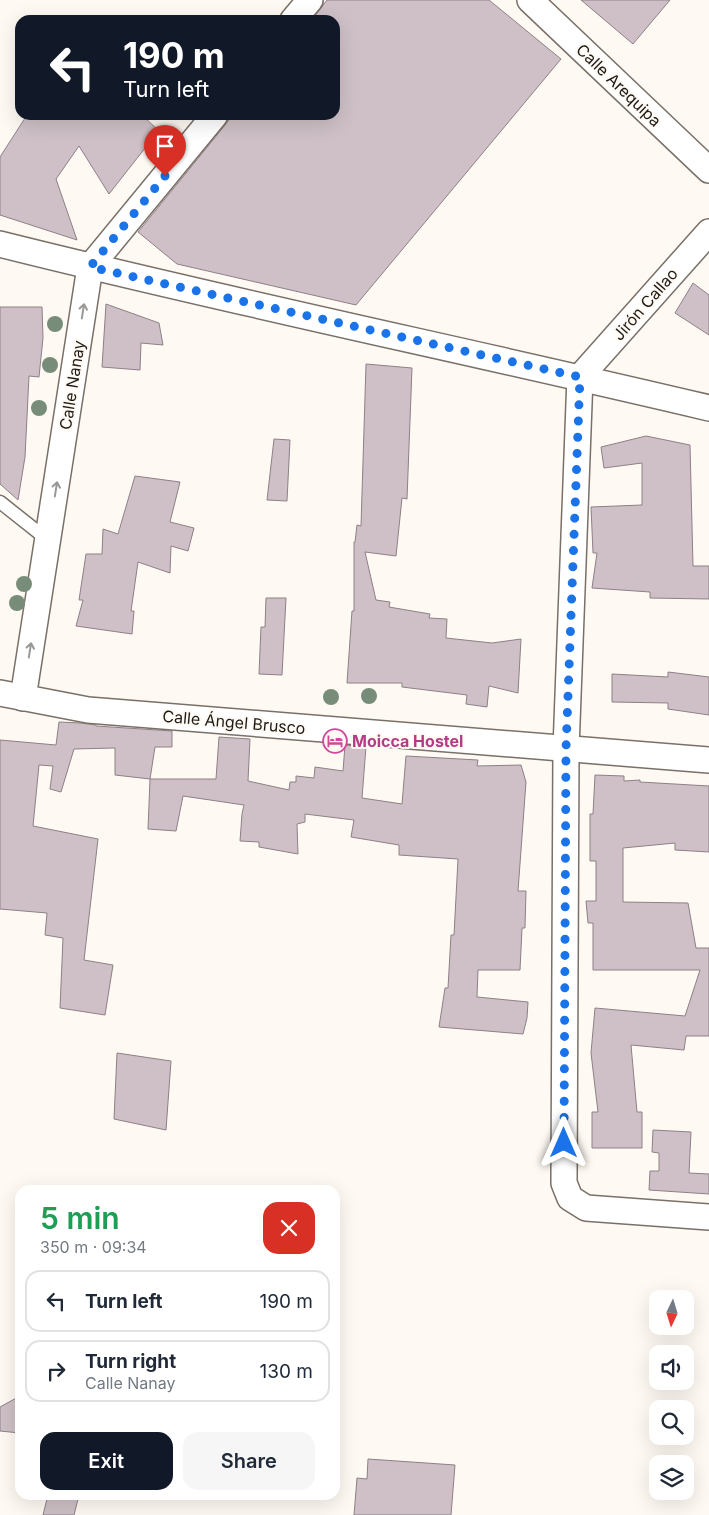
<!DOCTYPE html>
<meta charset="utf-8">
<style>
body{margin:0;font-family:Inter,sans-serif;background:#f6f6f7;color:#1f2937;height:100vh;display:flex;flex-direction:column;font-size:19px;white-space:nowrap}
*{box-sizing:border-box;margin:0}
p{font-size:16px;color:#747a83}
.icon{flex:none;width:28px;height:28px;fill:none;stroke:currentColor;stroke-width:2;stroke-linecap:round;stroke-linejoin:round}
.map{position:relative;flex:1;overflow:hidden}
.sheet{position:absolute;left:15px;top:1185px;width:325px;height:315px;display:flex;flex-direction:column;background:#fff;border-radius:15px;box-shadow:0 5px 20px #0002}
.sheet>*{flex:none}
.guide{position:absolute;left:15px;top:15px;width:325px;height:105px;border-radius:15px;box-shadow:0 5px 20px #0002;background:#111827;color:#fff;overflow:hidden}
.needle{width:32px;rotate:184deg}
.tools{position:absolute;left:649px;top:1290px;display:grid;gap:10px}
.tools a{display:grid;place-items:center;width:45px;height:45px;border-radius:10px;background:#fff;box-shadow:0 5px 20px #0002;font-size:25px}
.pin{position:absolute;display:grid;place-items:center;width:42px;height:42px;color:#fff;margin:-51px -21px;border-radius:50% 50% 50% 0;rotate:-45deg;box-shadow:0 0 5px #0007}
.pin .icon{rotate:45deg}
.me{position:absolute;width:55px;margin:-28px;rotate:0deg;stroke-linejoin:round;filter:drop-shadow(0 0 4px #0008)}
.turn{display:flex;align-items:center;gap:18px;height:105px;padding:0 25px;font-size:22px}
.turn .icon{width:65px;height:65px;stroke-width:2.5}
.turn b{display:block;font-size:35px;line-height:42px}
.round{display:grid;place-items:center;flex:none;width:52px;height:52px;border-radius:15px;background:#f6f6f7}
.head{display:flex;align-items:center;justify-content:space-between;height:85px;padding:0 25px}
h1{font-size:30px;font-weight:600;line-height:38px;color:#1e9e55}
.action{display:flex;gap:10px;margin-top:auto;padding:10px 25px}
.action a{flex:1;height:58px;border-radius:15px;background:#111827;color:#fff;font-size:20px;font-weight:600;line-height:58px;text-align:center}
.action a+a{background:#f6f6f7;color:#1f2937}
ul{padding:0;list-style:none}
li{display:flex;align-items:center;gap:15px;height:62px;margin:0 10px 8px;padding:0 15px;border:2px solid #e0e1e3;border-radius:15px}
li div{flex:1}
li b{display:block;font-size:19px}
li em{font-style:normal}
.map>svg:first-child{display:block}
.building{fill:#cec0c6;stroke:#8d8086}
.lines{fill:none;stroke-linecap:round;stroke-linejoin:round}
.lane-casing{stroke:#797067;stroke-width:15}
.street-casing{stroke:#797067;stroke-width:28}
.lane{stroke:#fff;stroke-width:12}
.street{stroke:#fff;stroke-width:25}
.tree{fill:#778c79}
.oneway{stroke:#9a9897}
.route{stroke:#1a73e8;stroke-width:9;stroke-dasharray:0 16.2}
.labels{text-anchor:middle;stroke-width:4;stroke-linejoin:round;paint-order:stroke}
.street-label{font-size:16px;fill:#1e1b17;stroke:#fff9f3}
.hotel-label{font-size:16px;font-weight:bold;fill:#b23c85;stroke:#fff9f3;text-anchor:start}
</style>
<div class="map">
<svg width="709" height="1515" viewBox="0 0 709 1515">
<rect width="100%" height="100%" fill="#fff9f3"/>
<g class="building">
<path d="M327,0h162l72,59 -205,246 -179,-41 -39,-32 88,-108 6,-9h103v-95h-23z"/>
<path d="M581,0h89l-37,44z"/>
<path d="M27,115h115l18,17 -11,11 -40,51 -30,-48 -23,33 21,61 -77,-25v-58z"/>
<path d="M693,283l16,12v40l-34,-22z"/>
<path d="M106,304l53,19 4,22 -22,-2 -1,27 -38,-3z"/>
<path d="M0,307h42l1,31 -4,39 -10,-1 -4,81 -7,43 -18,-16z"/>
<path d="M366,364l46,4 -5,131 -5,-1 -6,58 -31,-4 11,48 14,2 -1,5 41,7 -1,4 18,1 -1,19 46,5 29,-4 -3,54 -29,-7 -2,21 -21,-3 1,-9 -65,-8v-4h-55l5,-72h2v-69h1l2,-17 4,1z"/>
<path d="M646,436l44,9 3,121h16v33l-59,-1v-6l-58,-4 5,-35h-4l-2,-46 51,-2v-42l-38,5 -3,-21z"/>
<path d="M274,439l16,1 -3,61 -20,-1z"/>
<path d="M135,476l45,6 -10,40 24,6 -6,23 -17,-5 -1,27 -32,-11 -7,49h3l-2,23 -56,-8 7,-26h-4l7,-46h16l1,-25 15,5z"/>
<path d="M266,598h20l-4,77 -23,-1 2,-47h4z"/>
<path d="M668,672l41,5v38l-41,-6v-6l-56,-1v-28l56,3z"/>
<path d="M59,722l21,1 16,2v1l76,5v16h-17l-5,32 -35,-4v-27l-41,1 -13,43 -11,-3 3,-23 -14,-1 -6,61 65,13 -14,121 29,5 -8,50 -45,-7 3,-70 -18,-3 2,-22 -47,-4v-169l56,5z"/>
<path d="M219,737l31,2 -2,42 41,9 1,-8h6v-6l18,2 1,-11 28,4 2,-26 21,2 -4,51 40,6 4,-48 72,4 -1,6 44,-1 5,17 -8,109h8l-1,37h-3l-2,42h-42l-1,27 51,5 -1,16 -4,16 -84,-7 6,-39h3l3,-53h3l4,-76 -59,-4v-10l-48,-8 3,-17 -49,-6v8l-8,2 1,30 -39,-7v-5l-19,-1 2,-27 2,-9 -61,-9 -7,35 -28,-2 2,-50h66z"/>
<path d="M595,775l29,1v5l16,-1v2l69,4v66l-34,-2v-7l-52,5v54l65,1 8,45h13v88h-23l-2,14 -53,-5 6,67h5v36h-50v-36h6l-7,-59 4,-45 90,8 15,-46h-107v-47h-5l-2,-22h10v-40h-6v-47h3z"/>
<path d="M117,1053l54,8 -5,69 -52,-11z"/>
<path d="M653,1130l38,2 -2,41 20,1v20l-60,-4 1,-19h9v-18l-7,-1z"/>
<path d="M20,1396v37l-20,-2v-24z"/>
<path d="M368,1459l87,6 -4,50h-97l3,-37 10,1z"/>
<path d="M48,1495h31l-5,20h-31z"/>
</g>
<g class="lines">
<g class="lane-casing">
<path id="lane" d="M0,502l48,38"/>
</g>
<g class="street-casing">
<g id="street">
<path d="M530,0l179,170"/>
<path d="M293,20l17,-20"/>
<path d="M709,232l-129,145 -14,372 -2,434 6,15 16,10 123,9"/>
<path d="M0,244c235,59 473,108 709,164"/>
<path d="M0,693l88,17 621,50"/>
<path d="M23,698l67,-431 125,-152"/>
</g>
</g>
<use href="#lane" class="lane"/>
<use href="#street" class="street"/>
</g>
<g class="tree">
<circle cx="55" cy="324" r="8"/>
<circle cx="50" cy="365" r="8"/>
<circle cx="39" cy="408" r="8"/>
<circle cx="24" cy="584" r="8"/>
<circle cx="17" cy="603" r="8"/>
<circle cx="369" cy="696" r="8"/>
<circle cx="331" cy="697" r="8"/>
</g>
<defs><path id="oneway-shaft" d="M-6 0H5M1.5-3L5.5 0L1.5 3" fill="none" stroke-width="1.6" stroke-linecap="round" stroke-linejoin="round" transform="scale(1.25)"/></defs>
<g class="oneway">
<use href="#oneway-shaft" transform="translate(83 311) rotate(-81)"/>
<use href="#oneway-shaft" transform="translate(56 489) rotate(-81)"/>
<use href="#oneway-shaft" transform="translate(30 650) rotate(-81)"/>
</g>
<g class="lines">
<path class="route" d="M165,176l-75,91 490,110 -14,372 -2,394"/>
</g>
<defs>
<g id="hotel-ring" transform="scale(1.25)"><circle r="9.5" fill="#fff9f3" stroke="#d1479c" stroke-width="1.5"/><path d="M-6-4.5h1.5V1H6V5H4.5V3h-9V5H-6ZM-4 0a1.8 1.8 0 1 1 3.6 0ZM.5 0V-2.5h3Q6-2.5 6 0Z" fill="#d1479c"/></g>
</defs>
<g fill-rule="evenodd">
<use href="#hotel-ring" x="335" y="741"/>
</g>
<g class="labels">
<g class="street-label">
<text transform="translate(619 85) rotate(44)" y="6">Calle Arequipa</text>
<text transform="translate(645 304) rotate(-49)" y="6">Jirón Callao</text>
<text transform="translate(72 385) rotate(-81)" y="6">Calle Nanay</text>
<text transform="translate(234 722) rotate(5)" y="6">Calle Ángel Brusco</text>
</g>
<g class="hotel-label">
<text x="352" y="747">Moicca Hostel</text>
</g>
</g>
</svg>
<div class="tools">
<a><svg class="needle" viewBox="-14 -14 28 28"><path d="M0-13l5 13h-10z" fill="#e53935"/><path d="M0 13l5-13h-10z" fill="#747a83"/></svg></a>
<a><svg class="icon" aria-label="sound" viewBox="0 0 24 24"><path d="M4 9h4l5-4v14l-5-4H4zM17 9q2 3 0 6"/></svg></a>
<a><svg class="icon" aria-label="search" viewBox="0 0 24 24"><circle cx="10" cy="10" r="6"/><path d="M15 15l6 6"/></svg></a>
<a><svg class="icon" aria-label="layers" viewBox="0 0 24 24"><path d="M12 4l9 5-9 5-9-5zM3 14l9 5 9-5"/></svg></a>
</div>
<div class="pin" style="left:165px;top:176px;background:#d93025"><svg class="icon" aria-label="arrive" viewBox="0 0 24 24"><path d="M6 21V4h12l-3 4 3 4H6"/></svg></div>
<svg class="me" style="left:564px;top:1143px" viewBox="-20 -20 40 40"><path d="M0-17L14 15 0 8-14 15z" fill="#1a73e8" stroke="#fff" stroke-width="4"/></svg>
<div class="guide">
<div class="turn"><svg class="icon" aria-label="left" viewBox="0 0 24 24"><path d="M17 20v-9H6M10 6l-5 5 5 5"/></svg><div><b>190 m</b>Turn left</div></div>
</div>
<section class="sheet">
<div class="head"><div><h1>5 min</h1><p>350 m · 09:34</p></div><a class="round" style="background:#d93025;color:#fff"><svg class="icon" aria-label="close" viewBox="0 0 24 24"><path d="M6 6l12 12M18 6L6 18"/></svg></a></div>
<ul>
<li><svg class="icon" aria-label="left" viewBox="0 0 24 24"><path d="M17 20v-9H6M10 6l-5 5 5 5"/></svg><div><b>Turn left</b></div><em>190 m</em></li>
<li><svg class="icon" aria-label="right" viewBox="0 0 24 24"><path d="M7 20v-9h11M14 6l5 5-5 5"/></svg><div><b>Turn right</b><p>Calle Nanay</p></div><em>130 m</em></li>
</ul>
<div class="action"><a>Exit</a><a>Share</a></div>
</section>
</div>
